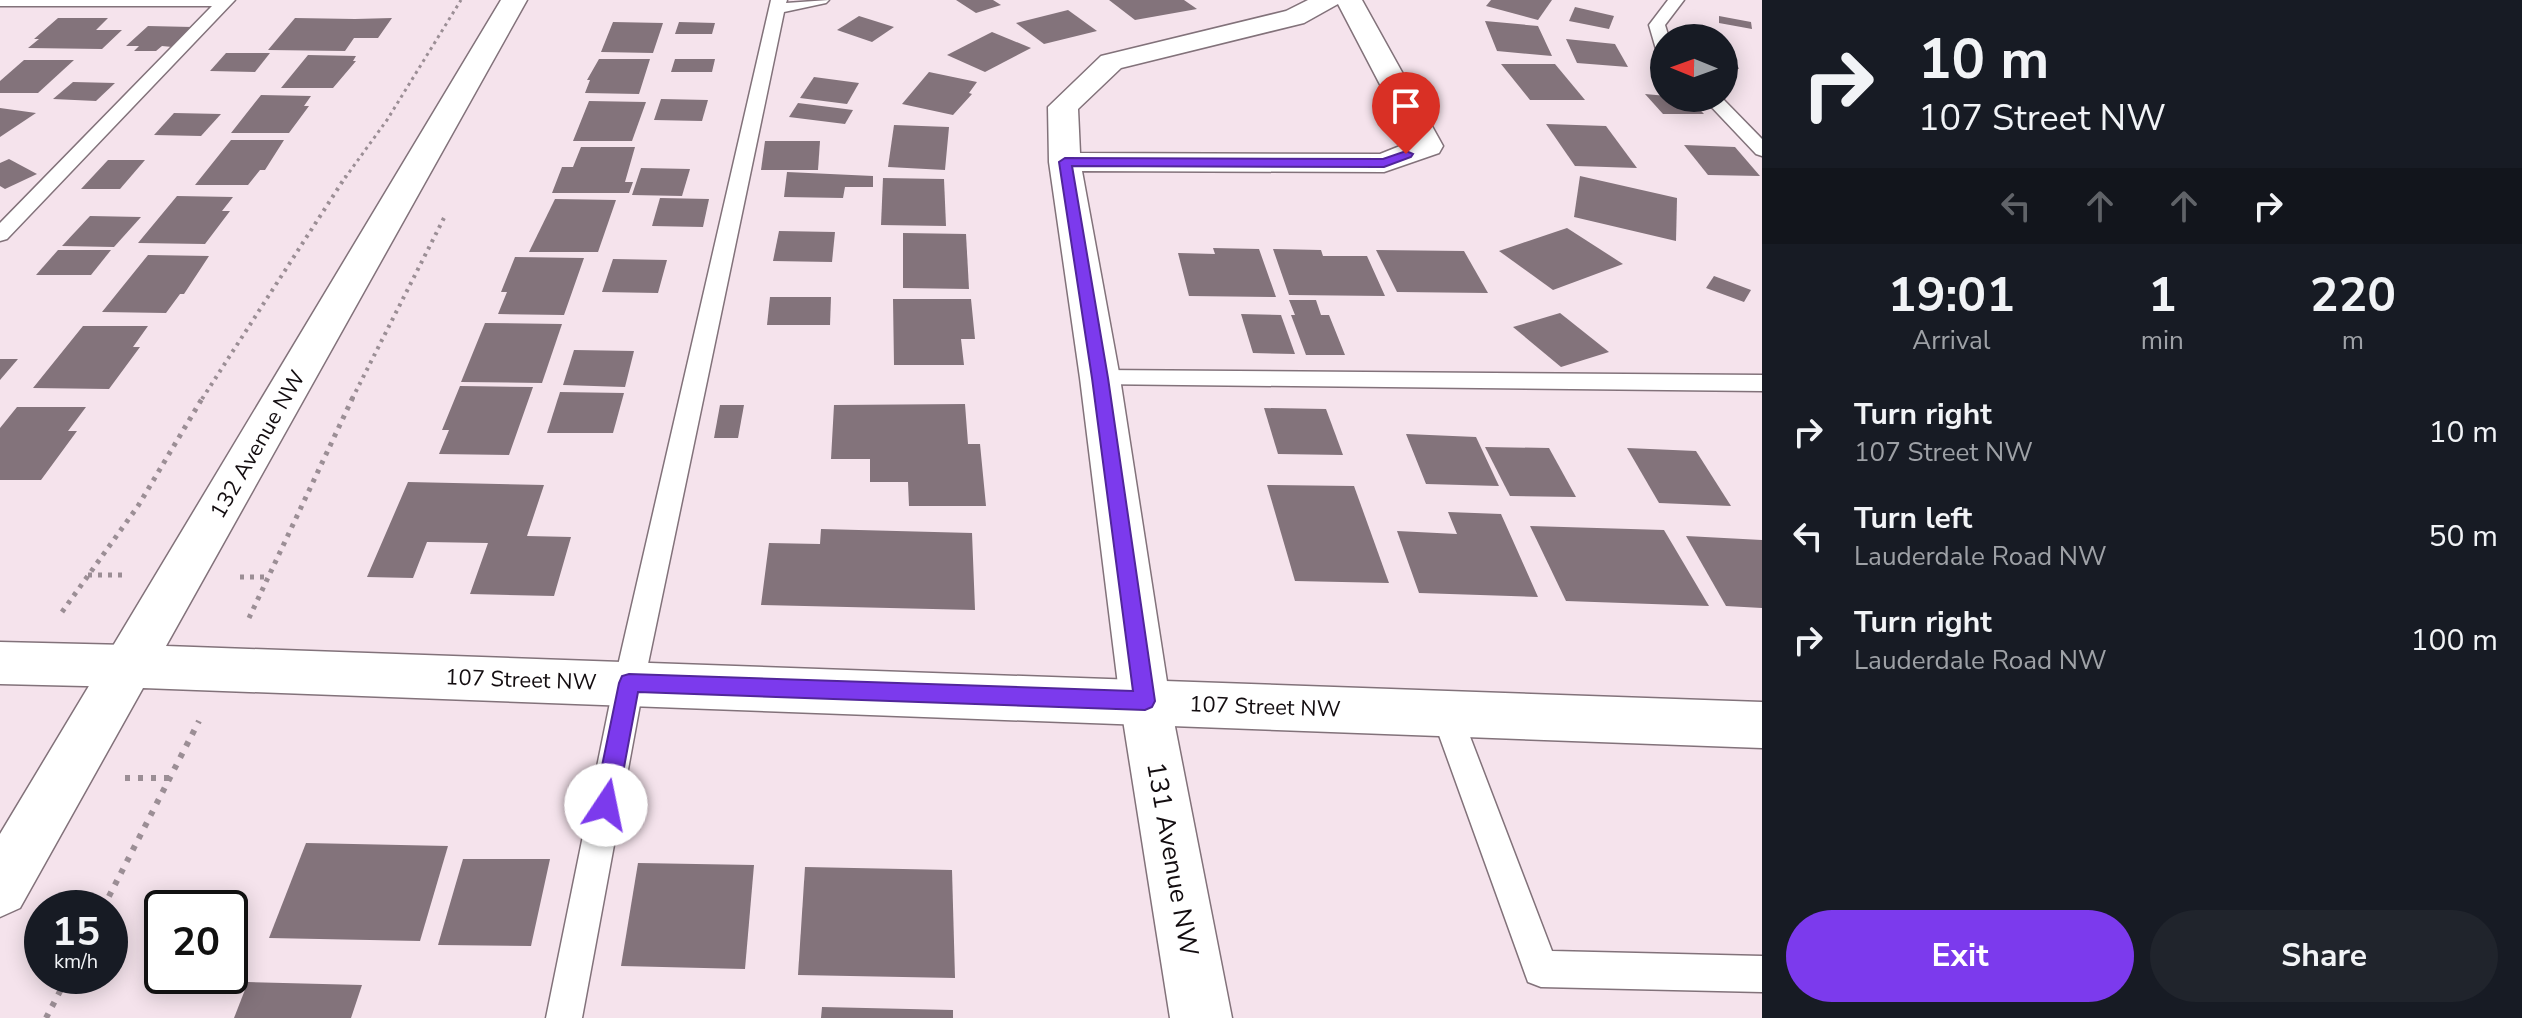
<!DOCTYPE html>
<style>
body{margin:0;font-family:"Nunito Sans",sans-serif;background:#20242c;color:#f1f3f6;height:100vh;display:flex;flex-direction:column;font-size:30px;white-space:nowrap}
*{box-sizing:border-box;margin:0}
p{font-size:26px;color:#9ea1a6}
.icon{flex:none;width:44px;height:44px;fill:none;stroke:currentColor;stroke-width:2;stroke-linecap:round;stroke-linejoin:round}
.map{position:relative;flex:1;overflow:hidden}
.sheet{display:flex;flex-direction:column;background:#171b24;width:760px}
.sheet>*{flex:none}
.banner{background:#171b24;color:#f1f3f6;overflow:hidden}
.needle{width:52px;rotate:271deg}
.fabs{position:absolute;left:1650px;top:24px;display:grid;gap:16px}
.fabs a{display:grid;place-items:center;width:88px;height:88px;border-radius:50%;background:#171b24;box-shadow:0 4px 20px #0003;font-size:40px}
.speed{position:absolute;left:24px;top:890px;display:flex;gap:16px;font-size:40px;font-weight:700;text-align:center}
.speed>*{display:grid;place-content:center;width:104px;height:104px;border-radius:50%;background:#171b24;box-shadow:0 4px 20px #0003;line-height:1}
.speed small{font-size:20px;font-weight:400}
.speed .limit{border:4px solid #111;border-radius:12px;background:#fff;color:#111}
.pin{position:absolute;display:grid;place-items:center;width:68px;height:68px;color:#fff;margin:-82px -34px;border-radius:50% 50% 50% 0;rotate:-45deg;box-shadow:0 0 8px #0007}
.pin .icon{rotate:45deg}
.me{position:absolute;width:88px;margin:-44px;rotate:11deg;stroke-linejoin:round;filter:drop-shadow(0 0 6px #0008)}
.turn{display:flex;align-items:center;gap:28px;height:168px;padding:0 24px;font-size:36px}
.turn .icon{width:104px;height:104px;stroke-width:2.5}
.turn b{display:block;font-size:56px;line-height:68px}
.lanes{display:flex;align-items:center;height:76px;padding:0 24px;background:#0003;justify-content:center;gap:40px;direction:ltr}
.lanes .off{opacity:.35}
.eta{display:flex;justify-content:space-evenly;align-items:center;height:136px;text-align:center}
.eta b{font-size:48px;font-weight:700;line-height:56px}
.action{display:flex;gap:16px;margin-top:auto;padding:16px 24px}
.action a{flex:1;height:92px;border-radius:48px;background:#7c3aed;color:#fff;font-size:32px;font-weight:700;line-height:92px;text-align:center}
.action a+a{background:#20242c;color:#f1f3f6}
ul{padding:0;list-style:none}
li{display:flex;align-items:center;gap:24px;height:104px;padding:0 24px}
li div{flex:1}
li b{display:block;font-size:30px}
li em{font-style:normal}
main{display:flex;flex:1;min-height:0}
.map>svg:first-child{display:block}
.building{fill:#83737b}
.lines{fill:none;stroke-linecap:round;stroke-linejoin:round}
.service-casing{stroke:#82727a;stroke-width:3}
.minor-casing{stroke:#82727a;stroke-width:3}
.tertiary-casing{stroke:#82727a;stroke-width:3}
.path-far3{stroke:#9b8e95;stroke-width:3;stroke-dasharray:3 4;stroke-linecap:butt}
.path-far2{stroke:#9b8e95;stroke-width:4;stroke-dasharray:3 5;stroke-linecap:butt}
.path-far1{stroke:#9b8e95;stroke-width:5;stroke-dasharray:4 6;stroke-linecap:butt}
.path{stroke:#9b8e95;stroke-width:6;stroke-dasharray:5 8;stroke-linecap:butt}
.service{fill:#fff;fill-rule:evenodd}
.minor{fill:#fff;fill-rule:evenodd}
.tertiary{fill:#fff;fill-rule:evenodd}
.route{fill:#7c3aed;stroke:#51269a;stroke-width:2}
.labels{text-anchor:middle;stroke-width:8;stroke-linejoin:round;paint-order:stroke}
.street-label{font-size:22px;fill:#130d10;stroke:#fff}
.near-street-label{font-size:26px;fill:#130d10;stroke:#fff}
</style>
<main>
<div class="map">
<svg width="1762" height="1018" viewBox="0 0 1762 1018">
<rect width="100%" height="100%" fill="#f5e3ec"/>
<g class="building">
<path d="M956,0h37l8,5 -25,8z"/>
<path d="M1109,0h75l13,9 -62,11z"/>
<path d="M1491,0h61l-14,20 -52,-14z"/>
<path d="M1575,7l39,9 -5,13 -40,-8z"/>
<path d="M1068,10l29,21 -53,13 -28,-21z"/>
<path d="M859,16l35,11 -22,15 -35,-12z"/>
<path d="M1719,16l32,6 1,7 -33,-6z"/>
<path d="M58,18h50l-12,12h26l-20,19 -74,-1 11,-9h-5z"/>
<path d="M295,18l60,1 37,-1 -14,20h-24l-9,13 -77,-1z"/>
<path d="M1485,21l53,5 14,30 -55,-5z"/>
<path d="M613,22l50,1 -10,30 -52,-1z"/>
<path d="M679,22l36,1 -3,11h-37z"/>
<path d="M148,26l44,1 -20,20 -10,-1 -6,5h-22l5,-5h-13z"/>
<path d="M992,32l39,16 -46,24 -38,-17z"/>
<path d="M1566,39l49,5 13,23 -51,-4z"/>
<path d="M1724,46l6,1 9,22 -15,-2z"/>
<path d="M226,53h44l-15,19 -45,-1z"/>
<path d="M308,55l48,1 -3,5h3l-23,27h-52z"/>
<path d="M599,59h51l-11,35 -54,-1 5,-13h-3z"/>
<path d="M675,59h40l-3,13h-41z"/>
<path d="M24,60h50l-36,33h-38v-12z"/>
<path d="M1501,64h54l30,36h-55z"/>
<path d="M929,72l48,10 -8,11 3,1 -19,21 -51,-11z"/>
<path d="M814,77l45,6 -12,21 -47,-6z"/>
<path d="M73,82l42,1 -19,18 -43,-2z"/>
<path d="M1645,94l44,4 15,16h-41z"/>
<path d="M261,95l50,1 -7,10h5l-20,27h-58z"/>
<path d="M661,99l47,1 -6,21 -48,-1z"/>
<path d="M589,101l57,1 -14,39h-59z"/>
<path d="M798,103l55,7 -8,14 -56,-7z"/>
<path d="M0,108l36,5 -36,24z"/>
<path d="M174,113l47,1 -20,22 -47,-1z"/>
<path d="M1546,124l60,2 31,42 -62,-2z"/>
<path d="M894,125l55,2 -4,43 -57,-3z"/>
<path d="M231,140h53l-19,30h-5l-12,15h-53z"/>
<path d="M765,141h55l-2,29h-57z"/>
<path d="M1684,145l51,2 25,29 -52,-1z"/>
<path d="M581,147h54l-10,35h8l-4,11h-77l10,-26h11z"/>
<path d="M9,159l28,15 -32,15 -5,-3v-23z"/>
<path d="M108,160h37l-25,29h-39z"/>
<path d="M641,168l49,1 -8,27 -50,-1z"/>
<path d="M787,172l86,4v11h-28l-2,11 -59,-1z"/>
<path d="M1580,176l97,22 -1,43 -102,-24z"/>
<path d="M883,178l61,1 2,47 -65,-1z"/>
<path d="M177,196l56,1 -11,14h8l-25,33 -67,-1z"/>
<path d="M660,198l49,1 -6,28 -51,-1z"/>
<path d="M555,199l61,1 -18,52h-69z"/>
<path d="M90,216l51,1 -27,30 -52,-1z"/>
<path d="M1567,228l56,36 -70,26 -54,-39z"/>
<path d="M779,231l56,1 -3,30 -59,-1z"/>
<path d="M903,233l63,1 3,55 -66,-1z"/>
<path d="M1213,248l46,1 17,48 -87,-1 -11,-43 37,1z"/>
<path d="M1273,249l48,1 2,6h44l18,40 -96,-1z"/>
<path d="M58,250h53l-20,25h-55z"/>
<path d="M1376,250l88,1 24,42 -91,-1z"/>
<path d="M148,255l61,1 -25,38h-4l-14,19 -64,-1z"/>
<path d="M515,257l69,1 -20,57 -66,-1 9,-22h-6z"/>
<path d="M613,259l54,1 -9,33 -56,-1z"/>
<path d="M1714,276l37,14 -7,12 -38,-14z"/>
<path d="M770,297h61l-1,28h-63z"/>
<path d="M893,299h78l4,40h-14l3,26h-70z"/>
<path d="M1289,300h27l5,15h8l16,40h-39l-15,-40h4z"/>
<path d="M1560,313l49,39 -48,15 -48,-40z"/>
<path d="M1241,314l40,1 14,39 -42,-1z"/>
<path d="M485,323l77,1 -20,59 -81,-1z"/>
<path d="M83,326h65l-15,21h7l-31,42 -76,-1z"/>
<path d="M574,350l60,1 -9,36 -62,-2z"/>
<path d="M0,359h18l-18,21z"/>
<path d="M460,386l73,1 -24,68 -70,-1 10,-24h-7z"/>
<path d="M560,392l64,1 -11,40h-66z"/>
<path d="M965,404l3,40h12l6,62h-77l-1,-24h-38v-23h-39l3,-54z"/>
<path d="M720,405h24l-6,33h-24z"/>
<path d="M17,407h69l-18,24h9l-36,49h-41v-52z"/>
<path d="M1264,408l62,1 17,46 -65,-1z"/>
<path d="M1406,434l70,3 23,49 -73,-2z"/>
<path d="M1485,447l64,1 27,49 -66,-1z"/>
<path d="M1627,448l69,3 35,55 -72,-3z"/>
<path d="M408,482l136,3 -17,51 44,1 -17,59 -84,-2 18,-51 -61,-1 -14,36 -46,-1z"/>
<path d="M1267,485l87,1 35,97 -94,-2z"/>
<path d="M1448,512l53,2 37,83 -119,-4 -22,-62 60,3z"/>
<path d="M1530,526l134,4 45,76 -143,-5z"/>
<path d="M821,529l151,4 3,77 -214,-5 8,-62 51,1z"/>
<path d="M1686,536l76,4v68l-36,-2z"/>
<path d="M306,843l142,3 -28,95 -151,-3z"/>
<path d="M463,859h87l-19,87 -93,-1z"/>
<path d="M638,863l116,2 -9,104 -124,-3z"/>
<path d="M805,867l147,3 3,108 -157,-3z"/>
<path d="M248,982l114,3 -11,33h-117z"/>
<path d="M822,1007l131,3v8h-132z"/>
</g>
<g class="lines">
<g class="service-casing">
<g id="service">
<path d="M0,0h235l-228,239 -7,2v-18l212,-217h-212z"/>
<path d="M771,0h16l-1,3 43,-3 -3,3 -42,9 -140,671 -62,335h-36l68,-335z"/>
<path d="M1668,0h16l-19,25 4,13h-5v16l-8,-5 -7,-24z"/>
<path d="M1703,98h19l40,41v17l-6,-2z"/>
<path d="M1100,370l662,5v16l-670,-7 -4,-6 4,-6z"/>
<path d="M1446,700l11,4 4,9 91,238 210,5v36l-221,-5 -13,-5 -97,-269 4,-9z"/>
</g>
</g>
<g class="minor-casing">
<g id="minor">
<path d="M1308,0h54l81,146 -4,7 -55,19 -302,-1 38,207 50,323 62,317h-62l-50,-317 -40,-323 -31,-216 -1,-55 53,-51 185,-45zM1338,4l72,138 -30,12 -300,-1 -2,-44 43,-41 183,-45z"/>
<path d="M0,642l127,3 18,6 7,15 -7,15 -18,6 -127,-3z"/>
</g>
</g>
<g class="tertiary-casing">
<path id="tertiary" d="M501,0h26l-361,646 1596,56v46l-1619,-60 -123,220 -20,9v-83z"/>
</g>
<path class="path-far3" d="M345,178l42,-58 74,-120"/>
<g class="path-far2">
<path d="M202,399l144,-223"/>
<path d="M352,399l94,-185"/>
</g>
<g class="path-far1">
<path d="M88,575h34"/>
<path d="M240,577h28"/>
<path d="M62,612l76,-106 65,-109"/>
<path d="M249,618l104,-221"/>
</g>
<g class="path">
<path d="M125,778h46"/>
<path d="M103,908l96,-187"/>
<path d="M46,1018l22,-42"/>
</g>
<use href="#service" class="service"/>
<use href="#minor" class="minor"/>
<use href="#tertiary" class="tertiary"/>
</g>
<path class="route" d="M1406,151l7,3 -2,3 -27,10 -312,-1 36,212 47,323 -3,6 -7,3 -507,-18 -21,113 -3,7 -8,3 -8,-3 -4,-7 25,-122 3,-7 7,-2 504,17 -41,-313 -33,-216 6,-4 318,1z"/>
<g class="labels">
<g class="street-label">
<text transform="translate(257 444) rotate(-60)" y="8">132 Avenue NW</text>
<text transform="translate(521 679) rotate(2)" y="8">107 Street NW</text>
<text transform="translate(1265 706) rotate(2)" y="8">107 Street NW</text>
</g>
<g class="near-street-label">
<text transform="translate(1173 859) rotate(80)" y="9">131 Avenue NW</text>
</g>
</g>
</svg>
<div class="fabs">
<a><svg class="needle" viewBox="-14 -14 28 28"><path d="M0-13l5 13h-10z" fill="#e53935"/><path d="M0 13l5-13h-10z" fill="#9ea1a6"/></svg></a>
</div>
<div class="speed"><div>15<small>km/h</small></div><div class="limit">20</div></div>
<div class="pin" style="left:1406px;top:154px;background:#d93025"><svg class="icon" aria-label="arrive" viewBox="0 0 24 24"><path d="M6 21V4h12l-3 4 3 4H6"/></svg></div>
<svg class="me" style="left:606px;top:805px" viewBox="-20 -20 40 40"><circle r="19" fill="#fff"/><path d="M0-13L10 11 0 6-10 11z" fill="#7c3aed"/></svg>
</div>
<section class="sheet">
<div class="banner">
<div class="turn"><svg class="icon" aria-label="right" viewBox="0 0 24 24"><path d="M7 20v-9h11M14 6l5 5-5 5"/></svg><div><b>10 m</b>107 Street NW</div></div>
<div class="lanes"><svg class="icon off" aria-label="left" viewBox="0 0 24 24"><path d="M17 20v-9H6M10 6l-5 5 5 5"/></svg><svg class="icon off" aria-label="ahead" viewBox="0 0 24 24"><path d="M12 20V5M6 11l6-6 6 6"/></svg><svg class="icon off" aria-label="ahead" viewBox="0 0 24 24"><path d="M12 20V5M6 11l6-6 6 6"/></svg><svg class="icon" aria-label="right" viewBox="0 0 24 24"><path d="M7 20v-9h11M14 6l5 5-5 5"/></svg></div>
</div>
<div class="eta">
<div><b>19:01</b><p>Arrival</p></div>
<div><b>1</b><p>min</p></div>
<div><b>220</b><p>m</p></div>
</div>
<ul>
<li><svg class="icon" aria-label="right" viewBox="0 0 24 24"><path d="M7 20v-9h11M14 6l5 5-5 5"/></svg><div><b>Turn right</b><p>107 Street NW</p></div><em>10 m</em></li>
<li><svg class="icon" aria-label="left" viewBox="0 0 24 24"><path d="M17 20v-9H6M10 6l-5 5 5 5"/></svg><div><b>Turn left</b><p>Lauderdale Road NW</p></div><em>50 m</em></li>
<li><svg class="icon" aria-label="right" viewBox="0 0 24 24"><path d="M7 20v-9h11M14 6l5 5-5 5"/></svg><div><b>Turn right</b><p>Lauderdale Road NW</p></div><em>100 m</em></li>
</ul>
<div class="action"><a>Exit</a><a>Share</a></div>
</section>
</main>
